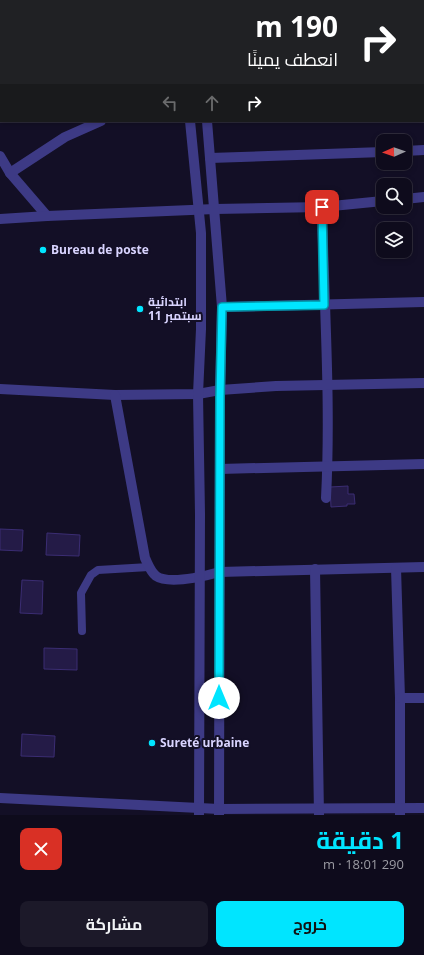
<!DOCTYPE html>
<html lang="ar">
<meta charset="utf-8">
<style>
body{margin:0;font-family:"Open Sans",Cairo,sans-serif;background:#1c1929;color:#f1f3f6;direction:rtl;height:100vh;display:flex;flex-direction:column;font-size:15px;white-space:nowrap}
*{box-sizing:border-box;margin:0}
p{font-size:13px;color:#9b9ba3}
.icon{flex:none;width:22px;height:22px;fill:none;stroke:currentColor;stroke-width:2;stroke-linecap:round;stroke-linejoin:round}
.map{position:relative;height:815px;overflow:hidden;direction:ltr}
.side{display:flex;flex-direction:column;background:#0e0b1c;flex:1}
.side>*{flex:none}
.hud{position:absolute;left:0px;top:0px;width:424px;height:122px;box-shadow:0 2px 6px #0003,0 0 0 1px #2e2b3b;direction:rtl;background:#202124;color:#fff;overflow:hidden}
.needle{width:26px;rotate:268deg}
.buttons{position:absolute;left:376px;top:134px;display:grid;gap:8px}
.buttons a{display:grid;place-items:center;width:36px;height:36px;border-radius:8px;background:#0e0b1c;box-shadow:0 2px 6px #0003,0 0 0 1px #2e2b3b;font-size:20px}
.pin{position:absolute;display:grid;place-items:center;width:34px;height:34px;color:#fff;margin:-17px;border-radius:8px;box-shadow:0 2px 6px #0006}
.me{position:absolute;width:44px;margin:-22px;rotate:0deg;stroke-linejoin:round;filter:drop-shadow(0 0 3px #0008)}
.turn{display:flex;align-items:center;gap:14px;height:84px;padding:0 20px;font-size:18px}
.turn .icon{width:52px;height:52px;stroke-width:2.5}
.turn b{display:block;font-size:28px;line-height:34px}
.lanes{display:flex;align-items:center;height:38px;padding:0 20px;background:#0003;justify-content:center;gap:20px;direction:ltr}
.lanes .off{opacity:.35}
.round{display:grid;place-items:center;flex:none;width:42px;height:42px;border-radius:8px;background:#1c1929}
.headline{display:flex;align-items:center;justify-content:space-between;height:68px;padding:0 20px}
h1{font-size:24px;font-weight:700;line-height:30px;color:#00e5ff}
.primary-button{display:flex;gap:8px;margin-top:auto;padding:8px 20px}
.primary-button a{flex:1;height:46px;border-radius:8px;background:#00e5ff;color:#111;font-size:16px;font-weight:700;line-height:46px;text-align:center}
.primary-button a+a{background:#1c1929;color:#f1f3f6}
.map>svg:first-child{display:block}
.building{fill:#241b47;stroke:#3b2d73}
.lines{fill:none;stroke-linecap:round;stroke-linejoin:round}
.service{stroke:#3d3a85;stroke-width:8}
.minor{stroke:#3d3a85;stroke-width:10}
.tertiary{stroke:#3d3a85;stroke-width:10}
.route-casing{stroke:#0095a6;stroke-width:10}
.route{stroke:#00e5ff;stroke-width:7}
.poi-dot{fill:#00e5ff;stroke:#130f26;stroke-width:1.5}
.labels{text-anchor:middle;stroke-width:4;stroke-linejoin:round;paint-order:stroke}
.poi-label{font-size:12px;font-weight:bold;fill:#d9d4ff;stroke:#130f26;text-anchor:start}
</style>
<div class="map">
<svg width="424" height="815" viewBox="0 0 424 815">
<rect width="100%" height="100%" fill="#130f26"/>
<g class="building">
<path d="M348,486v8h6l1,10h-8v2l-16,1 -1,-20z"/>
<path d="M0,529l23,1 -1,21 -22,-1z"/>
<path d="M47,533l33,2 -1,21 -33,-1z"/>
<path d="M22,580l21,1 -1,33 -22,-1z"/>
<path d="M44,648l33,1v21l-33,-1z"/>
<path d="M22,734l33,2 -1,21 -33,-1z"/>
</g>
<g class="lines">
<path class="service" d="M82,631l-1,-38 10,-18 7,-5 51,-3"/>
<g class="minor">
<path d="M418,0v1"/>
<path d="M153,1l6,-1"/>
<path d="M0,25h1"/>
<path d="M423,25l1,-1"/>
<path d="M423,87l1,19"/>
<path d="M405,151l19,-1"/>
<path d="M0,156l10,17 37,43"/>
<path d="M210,158l173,-6"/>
<path d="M10,173l55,-36 36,-16"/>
<path d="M405,199l19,-2"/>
<path d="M322,207c2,97 9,195 4,291"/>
<path d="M0,219l47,-3 168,-7 107,-2 61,-6"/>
<path d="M222,307l202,-5"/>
<path d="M0,389l115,6 83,-1 22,-4 56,-4 148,-3"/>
<path d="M115,395l30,163c3,6 5,13 11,18 13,9 49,0 64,-4l204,-5"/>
<path d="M220,469l204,-5"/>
<path d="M396,568l4,130v117"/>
<path d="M315,569l4,246"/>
<path d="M400,698h24"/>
</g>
<g class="tertiary">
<path d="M178,0v1"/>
<path d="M195,0v1"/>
<path d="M190,121l11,112v96l-3,65 2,120 -1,301"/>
<path d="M207,121l15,186 -2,90 -1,418"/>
<path d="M0,798l219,11 205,-1"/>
</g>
</g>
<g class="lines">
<g class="route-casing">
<path id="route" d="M219,698l1,-301 2,-90 102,-2 -2,-98"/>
</g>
<use href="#route" class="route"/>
</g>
<g class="poi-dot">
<circle cx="43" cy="250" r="4"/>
<circle cx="140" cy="309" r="4"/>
<circle cx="152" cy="743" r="4"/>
</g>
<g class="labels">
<g class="poi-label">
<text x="51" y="254">Bureau de poste</text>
<text x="148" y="306">ابتدائية<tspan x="148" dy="14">11 سبتمبر</tspan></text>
<text x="160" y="747">Sureté urbaine</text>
</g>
</g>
</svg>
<div class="buttons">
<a><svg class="needle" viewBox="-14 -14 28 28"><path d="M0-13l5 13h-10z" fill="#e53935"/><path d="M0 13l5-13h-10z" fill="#9b9ba3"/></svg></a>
<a><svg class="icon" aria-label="search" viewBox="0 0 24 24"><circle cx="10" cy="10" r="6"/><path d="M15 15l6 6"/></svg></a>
<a><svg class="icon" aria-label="layers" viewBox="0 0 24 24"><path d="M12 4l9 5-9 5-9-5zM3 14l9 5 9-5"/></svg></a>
</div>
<div class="pin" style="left:322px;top:207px;background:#d93025"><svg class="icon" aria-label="arrive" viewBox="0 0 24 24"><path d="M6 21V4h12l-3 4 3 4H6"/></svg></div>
<svg class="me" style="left:219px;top:698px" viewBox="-20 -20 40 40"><circle r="19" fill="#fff"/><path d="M0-13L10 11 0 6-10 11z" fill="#00e5ff"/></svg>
<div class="hud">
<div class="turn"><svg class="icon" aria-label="right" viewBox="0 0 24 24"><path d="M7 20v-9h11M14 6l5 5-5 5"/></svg><div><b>190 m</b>انعطف يمينًا</div></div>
<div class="lanes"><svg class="icon off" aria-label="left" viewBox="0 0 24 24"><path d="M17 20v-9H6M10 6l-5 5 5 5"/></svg><svg class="icon off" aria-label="ahead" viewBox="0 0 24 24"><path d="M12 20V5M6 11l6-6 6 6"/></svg><svg class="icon" aria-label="right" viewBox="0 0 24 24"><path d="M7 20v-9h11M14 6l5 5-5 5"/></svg></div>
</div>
</div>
<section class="side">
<div class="headline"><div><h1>1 دقيقة</h1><p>290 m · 18:01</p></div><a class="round" style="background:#d93025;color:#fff"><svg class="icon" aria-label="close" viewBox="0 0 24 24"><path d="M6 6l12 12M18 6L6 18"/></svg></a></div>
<div class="primary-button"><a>خروج</a><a>مشاركة</a></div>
</section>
